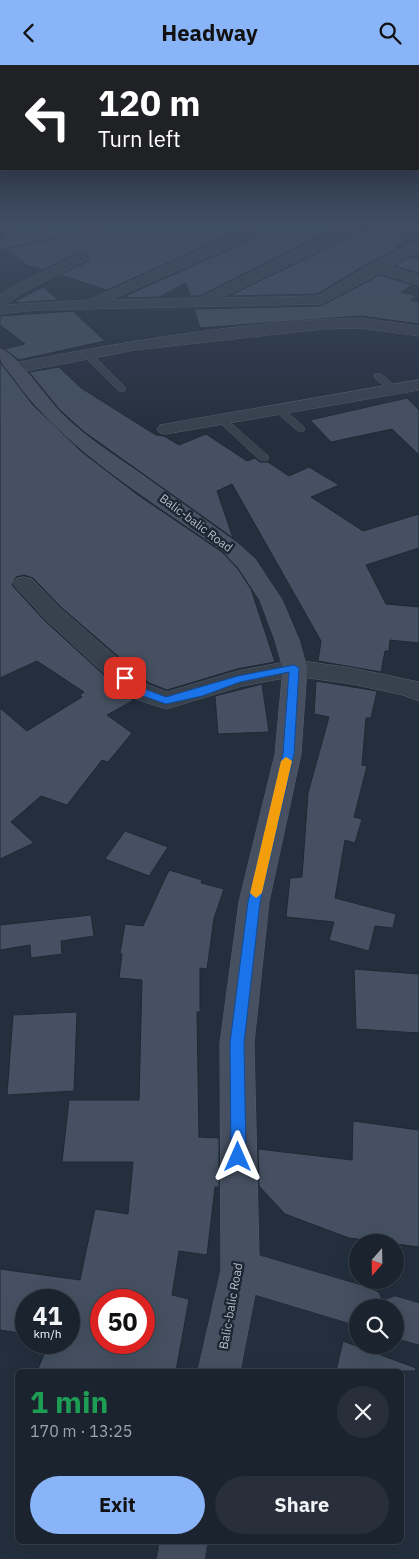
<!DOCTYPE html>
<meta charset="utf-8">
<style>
body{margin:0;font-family:"IBM Plex Sans",sans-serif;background:#282f3a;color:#f1f3f6;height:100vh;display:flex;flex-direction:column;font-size:19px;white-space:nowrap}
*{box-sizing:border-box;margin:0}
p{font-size:16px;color:#a0a4aa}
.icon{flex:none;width:28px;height:28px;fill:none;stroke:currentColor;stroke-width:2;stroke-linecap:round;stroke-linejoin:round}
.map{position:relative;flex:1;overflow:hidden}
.panel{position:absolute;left:15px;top:1304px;width:389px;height:175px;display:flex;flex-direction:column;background:#1b232e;border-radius:8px;box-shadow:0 5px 20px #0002,0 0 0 1px #39404a}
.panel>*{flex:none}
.banner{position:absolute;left:0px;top:0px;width:420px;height:105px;box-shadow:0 5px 20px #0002,0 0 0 1px #39404a;background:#202124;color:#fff;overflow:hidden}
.needle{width:32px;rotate:200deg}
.buttons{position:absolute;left:349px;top:1169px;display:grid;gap:10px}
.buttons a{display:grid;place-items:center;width:55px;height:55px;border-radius:50%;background:#1b232e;box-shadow:0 5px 20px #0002,0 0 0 1px #39404a;font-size:25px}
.speed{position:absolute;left:15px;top:1224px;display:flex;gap:10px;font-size:25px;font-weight:700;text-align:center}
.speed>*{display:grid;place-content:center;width:65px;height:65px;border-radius:50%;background:#1b232e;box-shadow:0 5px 20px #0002,0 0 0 1px #39404a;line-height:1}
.speed small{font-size:12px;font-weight:400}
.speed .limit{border:8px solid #d22;background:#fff;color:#111}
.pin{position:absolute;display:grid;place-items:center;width:42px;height:42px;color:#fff;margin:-21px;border-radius:10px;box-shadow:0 2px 8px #0006}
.me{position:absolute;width:55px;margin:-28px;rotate:0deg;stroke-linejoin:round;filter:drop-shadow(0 0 4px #0008)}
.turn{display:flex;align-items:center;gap:18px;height:105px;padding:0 15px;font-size:22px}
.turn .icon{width:65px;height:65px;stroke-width:2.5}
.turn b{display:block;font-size:35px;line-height:42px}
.round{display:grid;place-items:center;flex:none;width:52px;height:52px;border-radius:26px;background:#282f3a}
.head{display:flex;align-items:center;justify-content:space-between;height:85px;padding:0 15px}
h1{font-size:30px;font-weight:700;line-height:38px;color:#1e9e55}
.action{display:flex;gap:10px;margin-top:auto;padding:10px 15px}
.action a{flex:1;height:58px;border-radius:30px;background:#8ab4f8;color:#111;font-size:20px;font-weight:700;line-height:58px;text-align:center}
.action a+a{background:#282f3a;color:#f1f3f6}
header{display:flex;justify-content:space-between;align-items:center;height:65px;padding:0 15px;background:#8ab4f8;color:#111;font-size:22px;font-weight:700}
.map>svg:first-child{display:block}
.building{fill:#455162;stroke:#1f2835;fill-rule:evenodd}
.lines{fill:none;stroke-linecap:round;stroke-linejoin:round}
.lane-casing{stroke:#565f6c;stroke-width:1}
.street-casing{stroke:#565f6c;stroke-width:1}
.secondary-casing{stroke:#565f6c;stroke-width:1}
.lane{fill:#38414e;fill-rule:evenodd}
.street{fill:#38414e;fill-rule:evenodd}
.secondary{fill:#465061;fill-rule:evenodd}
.route{fill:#1a73e8;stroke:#114b97}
.slow{fill:#f59e0b}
.labels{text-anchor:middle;stroke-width:5;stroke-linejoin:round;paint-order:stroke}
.street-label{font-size:12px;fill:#b4bcc9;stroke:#1d2633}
</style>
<header><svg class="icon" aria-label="back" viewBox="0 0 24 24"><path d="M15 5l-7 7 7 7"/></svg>Headway<svg class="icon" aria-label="search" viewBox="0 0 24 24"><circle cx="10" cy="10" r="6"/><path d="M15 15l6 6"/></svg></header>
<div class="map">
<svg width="419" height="1494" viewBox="0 0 419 1494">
<rect width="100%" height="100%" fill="#242f3e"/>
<g class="building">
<path d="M10,158h55l-42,11z"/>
<path d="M101,158h242l-143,73h-10l-4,-13 -27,14 -28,1 -6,-2 131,-58 3,-4 -2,-5 -13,-1 -137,62 -47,-15 29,-14v-4l-7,-4 -7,1 -32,16 -16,-5 -20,-16 91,-21z"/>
<path d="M357,165l53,8 -16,9 6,1 -30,14 -53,32 -88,2 109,-53z"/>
<path d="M410,192l9,3v13l-24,-7z"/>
<path d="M380,210l32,10 -11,7 15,4 -6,4 9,2v22l-58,-8 -161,12 -6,-19 127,-3z"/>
<path d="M43,222l16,13 -47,3z"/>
<path d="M73,246l32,30 -86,19 -15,-11 21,-5 -25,-19v-9z"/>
<path d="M0,297l33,43 49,47 56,43 84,57 16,17 13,20 24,73 -38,7 -70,21 -18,-7 -87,-75 -29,-30 -9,-3 -8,2 -4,8 32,35 85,78 5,2 -27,15 25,18 -24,29 -6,-2 -35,45 -26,-9 -30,26 23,21 -34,16v-151l27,23 55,-34 -2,-2 4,-3 -47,-31 -37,17z"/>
<path d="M59,302l22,21 75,47 8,1 15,9 27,-11 41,27 8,-3 5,4h8l21,14 20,-9 30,18 -28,12 52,34 56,-17v34l-53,17 20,39 33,3v36l-29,-3 -1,11h-4l-4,21 -63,-11 3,-20 -89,-157 -15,7 16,47 -150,-107 -24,-22 -30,-37z"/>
<path d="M407,333l12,12v45l-27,-26 -61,13 -21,-22z"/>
<path d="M316,616l61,10 -6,27h-5l-4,47 5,1 -13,51 8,2 -7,24 -10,-3 -10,58 61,16 -3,14 -18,-2 -6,25 -40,-11 5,-18 -48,-5 4,-39 12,-1 6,-84 21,-76 -15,-3z"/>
<path d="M262,619l7,48 -51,2 -3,-38z"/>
<path d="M125,766l43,16 -19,29 -44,-17z"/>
<path d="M169,805l33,10 -1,3 23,6 -10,29 -7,51 -7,-1v44h-3l2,125 20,1v49h-4l-8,68 -28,-4 -7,44 17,4 -13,72h-139l12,-28h20v-43h-43v34l-26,-4v-61l80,11 15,-71 33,5 5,-52h-71l7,-62h70l3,-120 -23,-2 3,-24h-2l5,-30 18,2zM101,1235h43v43h-43z"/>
<path d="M91,850l3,21 -33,5 1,13 -31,4 -1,-13 -30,5v-25z"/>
<path d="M354,904l65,5v59l-63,-4z"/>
<path d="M77,947l-3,79 -67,4 6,-80z"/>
<path d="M353,1056l66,9v117l-70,-9 -64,-24 -26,-28 -1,-37 94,11z"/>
<path d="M343,1276l73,27 -1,3h-79z"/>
</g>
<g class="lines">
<g class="lane-casing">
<g id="lane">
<path d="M83,286h6l36,36v4h-6l-36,-36z"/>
<path d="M375,309h6l15,13v4h-6l-15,-13z"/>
<path d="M274,341h6l24,21v4h-6l-24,-21z"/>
<path d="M218,352h6l44,39v4h-8l-42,-39z"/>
</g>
</g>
<g class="street-casing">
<g id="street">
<path d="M0,158h7l17,14 2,3 -2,3h-10l-14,-12z"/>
<path d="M347,158h29l43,7v8l-62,-10 -20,13 -116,57 97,-2 53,-32 48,-23v9l-29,17 29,9v9l-39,-12 -59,31 -284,6 -37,4v-19l12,-8 64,-31 5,-1 7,4 -66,34 -17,12 84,-5 156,-70h10l2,3 -2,3 -145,64 90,-2 127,-63z"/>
<path d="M361,253l58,8v10l-58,-8 -38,1 -188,21 -120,23 -8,-5 8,-5c114,-22 230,-42 346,-45z"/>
<path d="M419,315v10l-253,44 -6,-1 -3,-4 3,-4 6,-1z"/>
<path d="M24,512l8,2 29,30 87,76 19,7 71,-21 57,-11 57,8 67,14v19l-16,-6 -51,-11 -57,-8 -53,10 -76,23 -36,-12 -85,-78 -32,-35 3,-5z"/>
</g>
</g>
<g class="secondary-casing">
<g id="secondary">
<path d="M75,158h24l-1,3 -98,23v-8z"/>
<path d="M0,284c17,4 48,53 65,68 22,21 48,38 73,55 33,24 66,47 99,71l18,16 27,41 17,40 8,28 -6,86 -32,148 -15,141 5,213 105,31 14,6 4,9 13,-5 24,7v40l-24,-7v-30h-37v18l-103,-31 -15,77h-42l23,-101 -1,-227 19,-141 36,-148 8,-86 -8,-28 -15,-40 -21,-32 -16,-17c-70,-50 -160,-102 -209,-173 -9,-13 -14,-12 -14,-29z"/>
<path d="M161,1476h46l-3,18h-46z"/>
</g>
</g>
<use href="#lane" class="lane"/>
<use href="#street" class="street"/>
<use href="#secondary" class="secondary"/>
</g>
<linearGradient id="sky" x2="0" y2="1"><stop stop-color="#141a22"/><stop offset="0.43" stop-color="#3f4d63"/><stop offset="1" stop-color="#3f4d63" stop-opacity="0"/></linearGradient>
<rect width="419" height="368" fill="url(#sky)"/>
<path class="route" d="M294,600l5,3 -5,86 -34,148 -16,141 2,114 -2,5 -6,2 -5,-2 -2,-5 -1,-114 18,-141 35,-148 6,-82 -49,10 -38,14 -36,8 -31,-11 -15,-15 5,-3 17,13 24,9 72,-21z"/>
<path class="slow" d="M286,692l6,4 -30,132 -6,5 -6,-5 31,-132z"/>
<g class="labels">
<g class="street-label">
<text transform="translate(196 458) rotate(37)" y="4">Balic-balic Road</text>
<text transform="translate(231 1241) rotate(-80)" y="4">Balic-balic Road</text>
</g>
</g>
</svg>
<div class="buttons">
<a><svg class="needle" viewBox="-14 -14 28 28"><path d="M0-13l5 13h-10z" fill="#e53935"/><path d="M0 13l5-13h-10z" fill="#a0a4aa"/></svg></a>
<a><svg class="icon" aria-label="search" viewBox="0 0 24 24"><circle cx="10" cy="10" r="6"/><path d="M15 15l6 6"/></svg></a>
</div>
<div class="speed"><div>41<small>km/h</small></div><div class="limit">50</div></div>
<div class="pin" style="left:125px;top:613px;background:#d93025"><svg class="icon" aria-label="arrive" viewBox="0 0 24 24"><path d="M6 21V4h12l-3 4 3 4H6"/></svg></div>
<svg class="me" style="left:238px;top:1092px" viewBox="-20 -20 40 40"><path d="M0-17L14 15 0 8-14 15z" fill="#1a73e8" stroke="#fff" stroke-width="4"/></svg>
<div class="banner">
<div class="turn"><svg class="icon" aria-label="left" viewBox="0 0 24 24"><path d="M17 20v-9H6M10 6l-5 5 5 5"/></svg><div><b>120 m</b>Turn left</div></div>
</div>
<section class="panel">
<div class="head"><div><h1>1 min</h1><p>170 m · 13:25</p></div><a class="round"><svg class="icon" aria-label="close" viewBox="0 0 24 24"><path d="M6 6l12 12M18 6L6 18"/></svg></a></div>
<div class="action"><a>Exit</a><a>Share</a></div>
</section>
</div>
